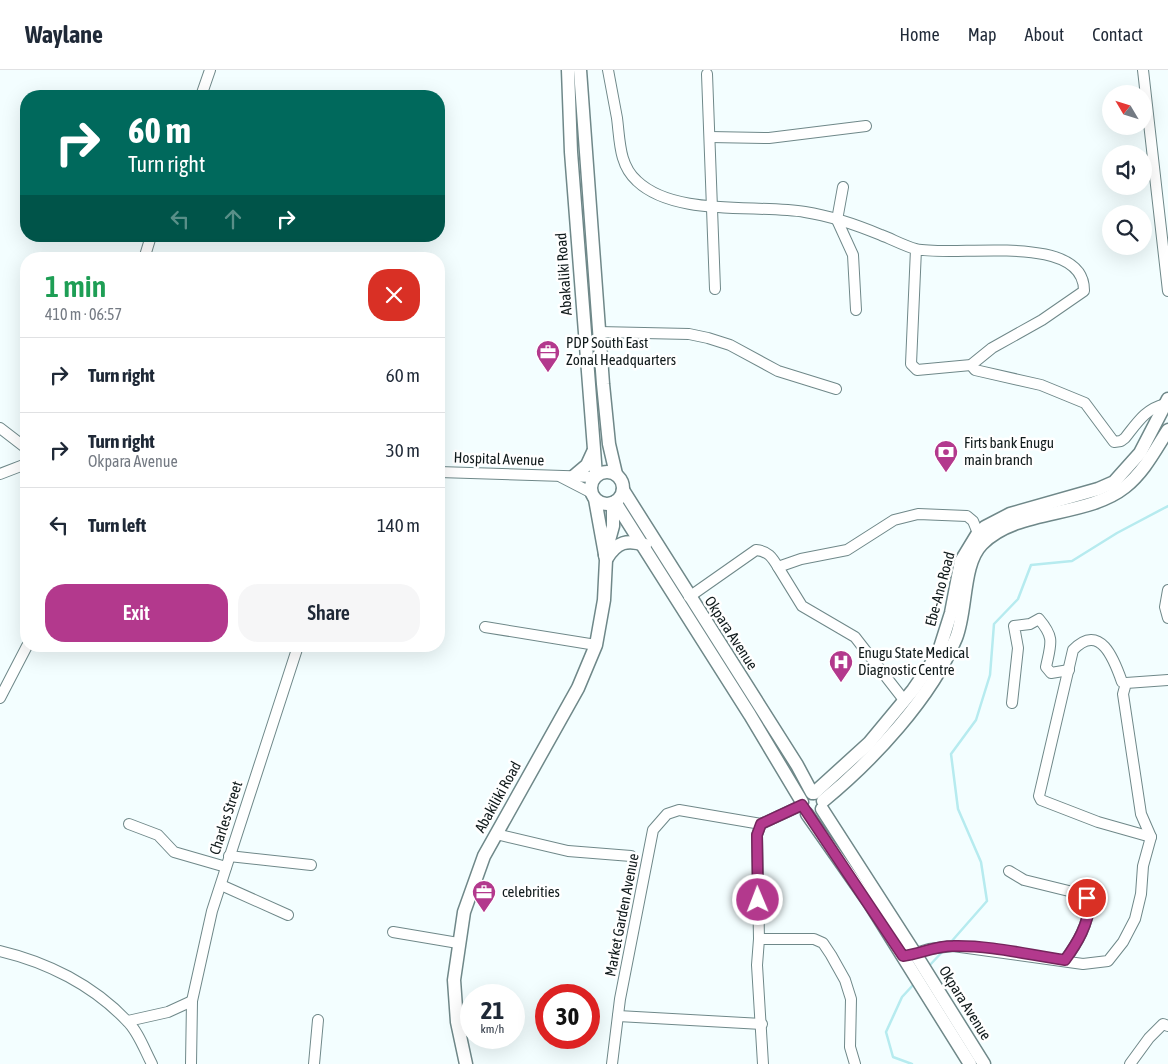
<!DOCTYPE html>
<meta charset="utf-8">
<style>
body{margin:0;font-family:"Asap Condensed",sans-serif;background:#f6f6f7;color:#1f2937;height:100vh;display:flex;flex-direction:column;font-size:19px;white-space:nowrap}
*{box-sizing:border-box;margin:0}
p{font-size:16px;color:#747a83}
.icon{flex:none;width:28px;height:28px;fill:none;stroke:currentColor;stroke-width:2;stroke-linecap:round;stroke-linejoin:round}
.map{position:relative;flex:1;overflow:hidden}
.sheet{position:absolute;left:20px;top:182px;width:425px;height:400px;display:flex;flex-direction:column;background:#fff;border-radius:20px;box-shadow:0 5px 20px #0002}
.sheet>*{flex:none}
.hud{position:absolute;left:20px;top:20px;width:425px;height:152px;border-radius:20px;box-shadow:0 5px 20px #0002;background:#00695c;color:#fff;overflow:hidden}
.needle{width:32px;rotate:308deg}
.controls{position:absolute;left:1102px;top:15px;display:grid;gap:10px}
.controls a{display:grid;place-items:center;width:50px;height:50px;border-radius:50%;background:#fff;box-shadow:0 5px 20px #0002;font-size:25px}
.speed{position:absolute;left:460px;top:914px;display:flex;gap:10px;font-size:25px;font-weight:700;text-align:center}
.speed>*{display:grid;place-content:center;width:65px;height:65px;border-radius:50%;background:#fff;box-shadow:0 5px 20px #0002;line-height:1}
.speed small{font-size:12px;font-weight:400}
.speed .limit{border:8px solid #d22;background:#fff;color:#111}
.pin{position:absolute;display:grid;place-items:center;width:42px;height:42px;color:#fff;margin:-21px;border:2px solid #fff;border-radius:50%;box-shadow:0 1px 5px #0007}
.me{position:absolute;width:55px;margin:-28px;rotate:359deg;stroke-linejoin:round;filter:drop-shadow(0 0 4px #0008)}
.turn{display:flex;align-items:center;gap:18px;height:105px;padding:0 25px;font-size:22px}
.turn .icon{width:65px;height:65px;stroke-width:2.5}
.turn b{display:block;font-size:35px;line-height:42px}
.lanes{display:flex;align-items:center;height:48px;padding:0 25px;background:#0003;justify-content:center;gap:25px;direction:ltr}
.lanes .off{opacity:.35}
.round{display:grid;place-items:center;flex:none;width:52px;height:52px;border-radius:20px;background:#f6f6f7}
.summary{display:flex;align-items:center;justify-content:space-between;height:85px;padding:0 25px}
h1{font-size:30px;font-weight:600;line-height:38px;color:#1e9e55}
.cta{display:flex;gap:10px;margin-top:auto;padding:10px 25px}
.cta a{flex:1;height:58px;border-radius:20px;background:#b3398d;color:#fff;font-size:20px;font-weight:600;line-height:58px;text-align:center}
.cta a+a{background:#f6f6f7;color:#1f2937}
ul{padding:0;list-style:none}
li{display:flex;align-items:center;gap:15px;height:75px;padding:0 25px;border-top:1px solid #e0e1e3}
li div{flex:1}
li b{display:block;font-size:19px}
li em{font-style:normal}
header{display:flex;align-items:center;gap:30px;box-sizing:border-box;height:70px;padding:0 25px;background:#fff;border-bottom:1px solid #e0e1e3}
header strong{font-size:24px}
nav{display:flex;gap:28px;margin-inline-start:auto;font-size:18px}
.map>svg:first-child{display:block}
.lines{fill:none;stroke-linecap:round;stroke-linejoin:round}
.stream{stroke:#b6ebef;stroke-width:2.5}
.minor-casing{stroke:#6f8889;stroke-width:12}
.major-casing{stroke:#6f8889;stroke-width:15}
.minor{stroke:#fff;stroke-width:10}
.major{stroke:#fff;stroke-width:12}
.route-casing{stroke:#74255c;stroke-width:12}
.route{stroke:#b3398d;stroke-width:9}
.labels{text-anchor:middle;stroke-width:5;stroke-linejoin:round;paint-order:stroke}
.street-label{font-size:15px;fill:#111b1c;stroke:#fff}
.poi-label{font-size:15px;fill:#111b1c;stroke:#fff;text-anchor:start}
</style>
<header>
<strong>Waylane</strong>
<nav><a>Home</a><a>Map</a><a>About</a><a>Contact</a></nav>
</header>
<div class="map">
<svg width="1168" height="994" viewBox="0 0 1168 994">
<rect width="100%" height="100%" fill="#f3feff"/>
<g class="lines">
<g class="stream">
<path d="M951,872l36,-41 -6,-39 -23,-53 -7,-55 25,-34 14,-45 4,-51 24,-25 13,-34 41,-4 45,-28 51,-27"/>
<path d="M929,896l15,-16"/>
<path d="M912,994l-19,-7 -7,-25 16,-35 12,-13"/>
</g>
<g class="minor-casing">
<g id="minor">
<path d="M608,0c3,16 6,32 9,48 3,23 2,47 20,63 38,36 119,23 168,31 26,4 52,13 76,23 11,4 23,11 35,14 38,9 169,-18 168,42l-42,29 -50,28 -21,17 -54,5 -6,-6 5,-115"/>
<path d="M1143,0l25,221"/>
<path d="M707,4l8,215"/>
<path d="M201,26l9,-26"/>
<path d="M710,67l59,1 97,-12"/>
<path d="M843,117l-6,33 16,35 3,55"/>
<path d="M144,189l7,-23"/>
<path d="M599,262l90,2 19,4 22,7 48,26 58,18"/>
<path d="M971,295l4,5 66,15 44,18 29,39 7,-1 4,-3c12,-15 20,-29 40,-34l3,2"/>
<path d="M0,358l26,20"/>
<path d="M439,402l156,5"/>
<path d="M0,404l26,-10"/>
<path d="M561,407l31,16"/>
<path d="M778,497l24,39 53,31 49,63"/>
<path d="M1168,520l-3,17 3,11"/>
<path d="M689,527l67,-47c12,1 16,7 22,17l23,-8 46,-9 47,-30 24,-6 49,2 6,5 5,12"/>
<path d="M485,557l111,18"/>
<path d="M1126,613l-4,-1c-8,-23 -22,-60 -49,-32l-34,146 2,4 57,22 53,15"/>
<path d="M0,628l27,-52"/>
<path d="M1012,633l6,-55 -4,-22 16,-2 9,-5c16,19 12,24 7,48l5,6 18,-3"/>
<path d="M129,754l29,11 16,17 52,15"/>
<path d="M496,764l72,17 63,5"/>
<path d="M229,786l82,9"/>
<path d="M1009,801l15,9 57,14 9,8c-2,23 -12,40 -25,58"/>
<path d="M221,815l67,30"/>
<path d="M393,862l65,11"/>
<path d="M759,869h55l9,4 8,12 14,25 6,19 -1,48 5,17"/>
<path d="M0,881c47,11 93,34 127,70 11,10 18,30 25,43"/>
<path d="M909,885l20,-6 24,-3 130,18 25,-3 15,-19 12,-23 6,-25 2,-28 8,-29 -10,-23 -18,-120 3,-11 42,-3"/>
<path d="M618,946l144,8"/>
<path d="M128,951l40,-9 24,-11"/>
<path d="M191,994l1,-63 20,-90 86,-265"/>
<path d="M314,994l4,-44"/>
<path d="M612,994l8,-65 33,-169 14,-16 12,-4 82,14"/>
<path d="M763,994l-6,-99 2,-26 -2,-104 4,-11 41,-19"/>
<path d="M1130,994l19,-26 14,-14 5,2"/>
</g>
</g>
<g class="major-casing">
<g id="major">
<path d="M568,0l3,82 25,323"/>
<path d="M580,0l23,314 6,60 7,30"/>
<circle cx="607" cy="418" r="16"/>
<path d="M574,406l13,-11 6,-13"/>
<path d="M623,420l174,275 15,28"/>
<path d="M615,432l135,213 52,87"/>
<path d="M605,485l8,-29v-23"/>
<path d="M607,488c10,-16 20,-19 38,-13"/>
<path d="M814,723l55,-50 44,-53 25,-36 13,-41 10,-52 17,-28 7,-6 25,-13 88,-25 16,-7 26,-29 28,-54"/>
<path d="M823,731c50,-41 108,-103 133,-163 11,-27 6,-74 26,-94 35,-36 104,-26 143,-57 19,-15 30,-37 43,-57"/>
<path d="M822,739l94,146 68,109"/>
<path d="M807,744l63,90 100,160"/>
<path d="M466,994l-9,-42 -3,-42 10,-68 20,-56 94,-168 18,-43 8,-45 2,-40 -11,-61"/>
</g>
</g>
<use href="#minor" class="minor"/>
<use href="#major" class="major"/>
</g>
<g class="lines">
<g class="route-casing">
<path id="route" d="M758,830l-1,-65 4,-11 41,-19 101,151c17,-2 32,-10 50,-10 37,-1 76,9 112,14 13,-18 23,-35 25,-58l-3,-4"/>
</g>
<use href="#route" class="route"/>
</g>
<defs>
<g id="office-pin" transform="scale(1.25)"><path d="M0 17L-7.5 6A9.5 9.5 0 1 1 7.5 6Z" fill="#b3398d" stroke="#fff"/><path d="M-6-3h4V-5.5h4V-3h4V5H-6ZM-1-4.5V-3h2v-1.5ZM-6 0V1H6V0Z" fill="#fff"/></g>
<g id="bank-pin" transform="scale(1.25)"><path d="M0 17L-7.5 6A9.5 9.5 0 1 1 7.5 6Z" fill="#b3398d" stroke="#fff"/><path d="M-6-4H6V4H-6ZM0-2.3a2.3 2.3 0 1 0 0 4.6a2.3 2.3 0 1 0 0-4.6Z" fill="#fff"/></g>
<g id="hospital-pin" transform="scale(1.25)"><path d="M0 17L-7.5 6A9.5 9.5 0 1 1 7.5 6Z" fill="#b3398d" stroke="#fff"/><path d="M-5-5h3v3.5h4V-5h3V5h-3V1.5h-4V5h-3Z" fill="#fff"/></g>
</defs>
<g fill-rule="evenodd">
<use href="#office-pin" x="548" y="282"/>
<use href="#bank-pin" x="946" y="382"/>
<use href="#hospital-pin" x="841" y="592"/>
<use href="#office-pin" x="484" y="822"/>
</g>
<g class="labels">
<g class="street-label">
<text transform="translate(564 204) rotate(-94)" y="5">Abakaliki Road</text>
<text transform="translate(499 389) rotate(2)" y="5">Hospital Avenue</text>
<text transform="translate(940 519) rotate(-75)" y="5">Ebe-Ano Road</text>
<text transform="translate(731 563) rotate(57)" y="5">Okpara Avenue</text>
<text transform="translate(498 727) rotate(-61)" y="5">Abakiliki Road</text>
<text transform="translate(226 748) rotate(-72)" y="5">Charles Street</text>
<text transform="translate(622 845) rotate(-79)" y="5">Market Garden Avenue</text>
<text transform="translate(965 933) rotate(58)" y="5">Okpara Avenue</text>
</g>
<g class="poi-label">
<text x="566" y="278">PDP South East<tspan x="566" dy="17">Zonal Headquarters</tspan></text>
<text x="964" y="378">Firts bank Enugu<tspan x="964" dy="17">main branch</tspan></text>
<text x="858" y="588">Enugu State Medical<tspan x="858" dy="17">Diagnostic Centre</tspan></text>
<text x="502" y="827">celebrities</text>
</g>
</g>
</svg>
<div class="controls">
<a><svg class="needle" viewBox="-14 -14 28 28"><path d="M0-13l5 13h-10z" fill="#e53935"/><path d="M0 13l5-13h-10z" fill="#747a83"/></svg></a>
<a><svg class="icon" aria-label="sound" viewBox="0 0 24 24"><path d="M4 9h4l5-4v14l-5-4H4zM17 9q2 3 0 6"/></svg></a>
<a><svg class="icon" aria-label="search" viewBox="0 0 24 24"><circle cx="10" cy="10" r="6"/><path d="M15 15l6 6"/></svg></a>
</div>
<div class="speed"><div>21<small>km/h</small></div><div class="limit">30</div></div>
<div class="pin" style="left:1087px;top:828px;background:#d93025"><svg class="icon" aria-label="arrive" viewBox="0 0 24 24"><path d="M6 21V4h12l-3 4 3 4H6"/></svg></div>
<svg class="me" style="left:758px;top:830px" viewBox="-20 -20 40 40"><circle r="17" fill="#b3398d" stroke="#fff" stroke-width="3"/><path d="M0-11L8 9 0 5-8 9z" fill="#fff"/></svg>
<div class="hud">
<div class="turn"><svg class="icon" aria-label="right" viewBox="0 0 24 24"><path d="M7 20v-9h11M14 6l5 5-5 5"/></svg><div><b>60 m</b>Turn right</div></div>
<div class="lanes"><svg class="icon off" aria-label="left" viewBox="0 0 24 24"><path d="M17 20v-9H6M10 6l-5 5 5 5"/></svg><svg class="icon off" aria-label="ahead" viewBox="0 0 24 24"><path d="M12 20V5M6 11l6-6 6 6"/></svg><svg class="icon" aria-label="right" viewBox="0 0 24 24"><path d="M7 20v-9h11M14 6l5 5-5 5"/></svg></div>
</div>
<section class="sheet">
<div class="summary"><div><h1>1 min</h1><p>410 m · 06:57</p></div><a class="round" style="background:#d93025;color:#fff"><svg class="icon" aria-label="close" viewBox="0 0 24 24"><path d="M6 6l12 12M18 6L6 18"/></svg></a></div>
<ul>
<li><svg class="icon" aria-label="right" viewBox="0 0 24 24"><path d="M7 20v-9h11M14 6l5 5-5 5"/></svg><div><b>Turn right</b></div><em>60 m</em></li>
<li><svg class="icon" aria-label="right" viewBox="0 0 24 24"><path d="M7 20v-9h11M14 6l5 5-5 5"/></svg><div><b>Turn right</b><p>Okpara Avenue</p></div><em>30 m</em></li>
<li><svg class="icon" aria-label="left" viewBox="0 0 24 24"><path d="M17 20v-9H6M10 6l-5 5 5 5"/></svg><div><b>Turn left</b></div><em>140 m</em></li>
</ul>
<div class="cta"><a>Exit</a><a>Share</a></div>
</section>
</div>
